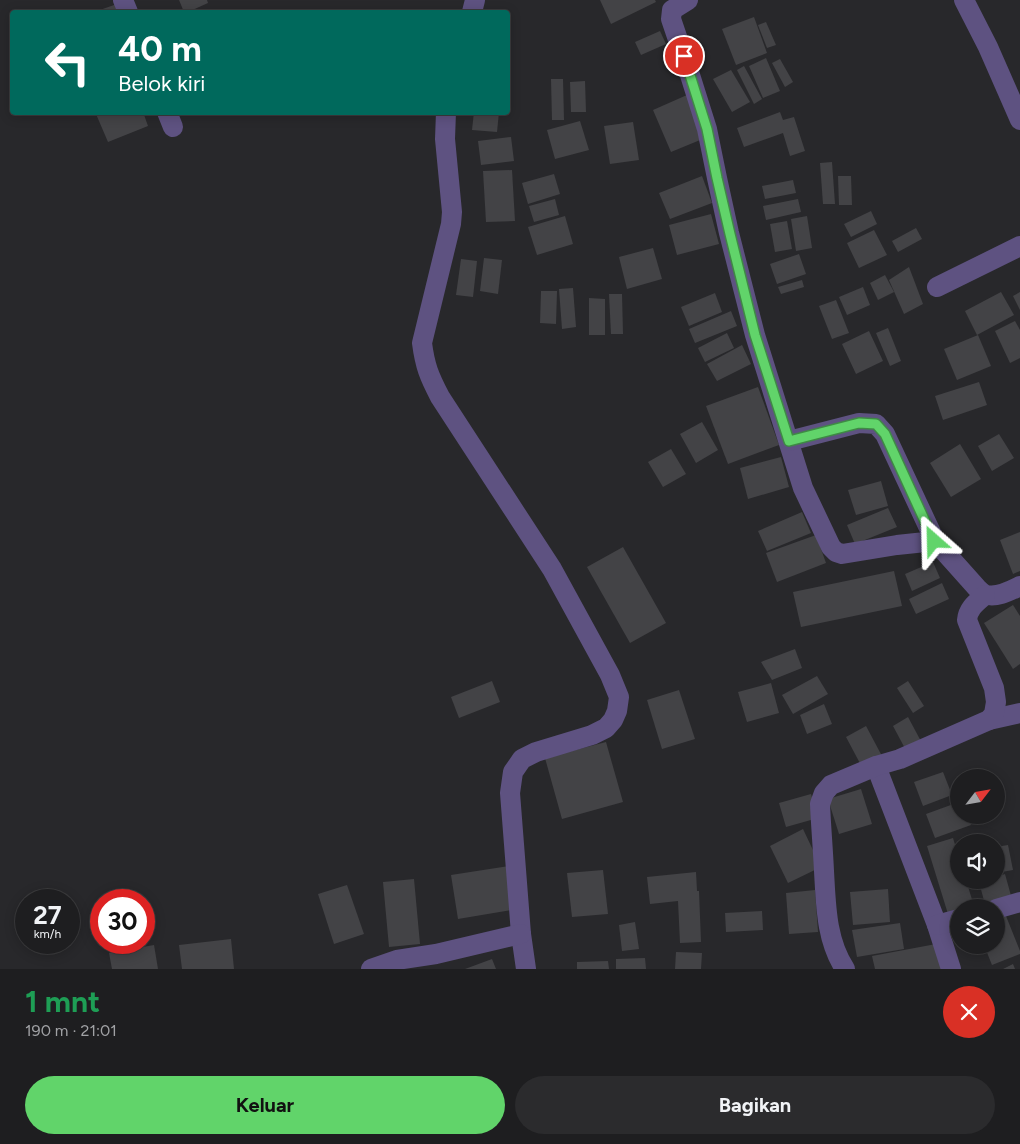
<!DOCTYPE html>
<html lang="id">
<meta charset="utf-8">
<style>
body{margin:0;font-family:Figtree,sans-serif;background:#2b2b2d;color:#f1f3f6;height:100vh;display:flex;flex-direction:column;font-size:19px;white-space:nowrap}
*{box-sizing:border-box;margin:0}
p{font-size:16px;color:#a1a2a5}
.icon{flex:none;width:28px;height:28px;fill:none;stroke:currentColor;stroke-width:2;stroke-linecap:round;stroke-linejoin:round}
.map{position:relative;height:969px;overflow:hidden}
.sheet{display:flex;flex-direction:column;background:#1e1e20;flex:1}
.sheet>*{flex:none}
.banner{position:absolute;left:10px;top:10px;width:500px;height:105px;border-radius:5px;box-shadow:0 2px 12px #0003,0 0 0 1px #3c3c3e;background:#00695c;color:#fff;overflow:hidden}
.needle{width:32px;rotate:59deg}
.controls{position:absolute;left:950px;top:769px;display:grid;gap:10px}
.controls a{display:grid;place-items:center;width:55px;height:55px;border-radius:50%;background:#1e1e20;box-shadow:0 2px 12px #0003,0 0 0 1px #3c3c3e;font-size:25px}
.speed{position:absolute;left:15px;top:889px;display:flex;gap:10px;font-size:25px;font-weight:700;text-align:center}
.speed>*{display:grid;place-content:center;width:65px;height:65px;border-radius:50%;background:#1e1e20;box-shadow:0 2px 12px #0003,0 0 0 1px #3c3c3e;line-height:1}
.speed small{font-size:12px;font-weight:400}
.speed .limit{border:8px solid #d22;background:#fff;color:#111}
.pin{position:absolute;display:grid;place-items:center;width:42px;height:42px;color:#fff;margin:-21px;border:2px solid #fff;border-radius:50%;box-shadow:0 1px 5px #0007}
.me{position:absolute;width:55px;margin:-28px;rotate:335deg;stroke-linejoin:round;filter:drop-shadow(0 0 4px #0008)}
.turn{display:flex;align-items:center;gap:18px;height:105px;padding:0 25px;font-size:22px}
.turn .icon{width:65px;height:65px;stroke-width:2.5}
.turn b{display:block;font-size:35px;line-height:42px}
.round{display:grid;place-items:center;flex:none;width:52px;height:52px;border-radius:26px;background:#2b2b2d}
.overview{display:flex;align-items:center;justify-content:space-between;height:85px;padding:0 25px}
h1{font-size:30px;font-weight:700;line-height:38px;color:#1e9e55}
.cta{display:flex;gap:10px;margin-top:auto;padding:10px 25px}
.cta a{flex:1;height:58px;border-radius:30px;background:#61d46a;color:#111;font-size:20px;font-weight:700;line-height:58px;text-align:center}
.cta a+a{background:#2b2b2d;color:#f1f3f6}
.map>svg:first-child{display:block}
.building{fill:#434346}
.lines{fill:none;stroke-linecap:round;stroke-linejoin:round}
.street{stroke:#5e5281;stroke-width:20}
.route-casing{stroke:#3f8a45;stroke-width:12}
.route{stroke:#61d46a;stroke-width:9}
</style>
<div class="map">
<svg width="1020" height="969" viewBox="0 0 1020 969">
<rect width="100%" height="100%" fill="#28282b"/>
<g class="building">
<path d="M179,0h28l1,3 -20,9h-4z"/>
<path d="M600,0h55l1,2 -45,22z"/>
<path d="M117,4l3,8h-26z"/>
<path d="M754,17l13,36 -31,12 -14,-36z"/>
<path d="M766,22l10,23 -9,3 -9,-23z"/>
<path d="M660,31l6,13 -25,11 -6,-13z"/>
<path d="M766,58l14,33 -17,7 -14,-32z"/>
<path d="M780,59l13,23 -8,5 -13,-24z"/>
<path d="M744,66l18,33 -8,5 -17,-34z"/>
<path d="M731,70l19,32 -18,10 -19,-33z"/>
<path d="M551,79h12l1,41h-12z"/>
<path d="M585,81l1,31h-15l-1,-30z"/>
<path d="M687,95l18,43 -34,14 -18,-42z"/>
<path d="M100,112h43l5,14 -40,16 -12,-28z"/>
<path d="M474,112h25l-2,20 -25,-2z"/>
<path d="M780,112l3,8 11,-3 11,34 -15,5 -7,-23 -39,14 -7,-19z"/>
<path d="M580,121l9,29 -34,9 -8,-29z"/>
<path d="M633,122l6,38 -29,4 -6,-38z"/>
<path d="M511,137l3,24 -33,4 -3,-24z"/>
<path d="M832,162l3,42h-12l-3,-41z"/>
<path d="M512,170l3,51 -29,1 -3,-51z"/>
<path d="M554,174l6,20 -32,10 -6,-21z"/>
<path d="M702,176l10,27 -42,16 -11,-26z"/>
<path d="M838,176h13l1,29h-13z"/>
<path d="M793,180l3,13 -31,6 -3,-13z"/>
<path d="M555,199l4,16 -25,7 -5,-16z"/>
<path d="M798,199l3,13 -35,8 -3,-14z"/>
<path d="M871,211l6,13 -26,13 -7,-13z"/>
<path d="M711,214l8,30 -42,11 -8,-30z"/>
<path d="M565,216l8,28 -36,11 -9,-28z"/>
<path d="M807,216l5,32 -16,3 -5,-32z"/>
<path d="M787,221l5,28 -17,3 -5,-28z"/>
<path d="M916,228l6,11 -24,13 -6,-11z"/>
<path d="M874,230l13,25 -28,13 -12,-25z"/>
<path d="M653,248l9,31 -35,10 -8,-32z"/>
<path d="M799,254l7,20 -29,10 -7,-20z"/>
<path d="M484,258l18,2 -4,34 -18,-3z"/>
<path d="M461,259l16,2 -4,36 -17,-2z"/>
<path d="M909,267l14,37 -19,10 -15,-34z"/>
<path d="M885,275l9,17 -16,8 -8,-17z"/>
<path d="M802,280l2,7 -23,7 -3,-7z"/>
<path d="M863,287l7,18 -23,10 -8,-18z"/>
<path d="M573,288l3,39 -14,2 -3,-40z"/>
<path d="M541,291h16l-1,33 -16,-1z"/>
<path d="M1001,292l13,23 -37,20 -12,-24z"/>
<path d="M1020,292v18l-7,-14z"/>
<path d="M715,293l7,19 -33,14 -8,-19z"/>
<path d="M609,294h13l1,40h-12z"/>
<path d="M589,298l16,1v36h-16z"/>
<path d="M836,300l13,33 -17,6 -13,-33z"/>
<path d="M731,311l6,15 -42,17 -6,-14z"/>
<path d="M1015,321l5,9v28l-10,5 -15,-32z"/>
<path d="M888,328l13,33 -11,5 -14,-33z"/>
<path d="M869,331l14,30 -27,13 -14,-30z"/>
<path d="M727,333l7,15 -29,14 -7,-14z"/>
<path d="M978,335l13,31 -34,14 -13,-31z"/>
<path d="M742,345l9,19 -34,17 -10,-17z"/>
<path d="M979,382l8,23 -44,15 -8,-24z"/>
<path d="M758,387l21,58 -51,19 -22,-58z"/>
<path d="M702,422l16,28 -22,13 -16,-29z"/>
<path d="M999,434l15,24 -22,13 -14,-25z"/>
<path d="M960,444l21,35 -30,18 -21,-34z"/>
<path d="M671,449l15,25 -23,13 -15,-25z"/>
<path d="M781,457l8,30 -41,12 -8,-31z"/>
<path d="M881,481l7,25 -32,9 -8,-25z"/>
<path d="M888,508l9,19 -42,17 -8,-19z"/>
<path d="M802,512l9,21 -44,18 -9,-20z"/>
<path d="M1020,532v39l-7,3 -13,-34z"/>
<path d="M816,535l10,28 -49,19 -11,-29z"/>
<path d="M623,547l43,76 -36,20 -43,-76z"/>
<path d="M933,562l7,16 -28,13 -7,-17z"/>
<path d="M894,571l8,35 -101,21 -8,-35z"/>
<path d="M942,583l7,16 -33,15 -7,-15z"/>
<path d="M1013,605l7,11v48l-7,5 -29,-46z"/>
<path d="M795,649l7,19 -30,12 -11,-18z"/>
<path d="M817,676l11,18 -35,20 -11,-19z"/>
<path d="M492,681l8,21 -41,16 -8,-21z"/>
<path d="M908,681l16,25 -11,7 -16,-25z"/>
<path d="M771,683l8,30 -32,9 -9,-30z"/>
<path d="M679,690l16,49 -33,10 -15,-49z"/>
<path d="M824,704l8,20 -25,10 -7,-19z"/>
<path d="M908,717l15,28 -15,9 -15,-28z"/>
<path d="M866,726l17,32 -20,11 -17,-32z"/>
<path d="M606,742l17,60 -61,17 -17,-61z"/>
<path d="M943,772l9,23 -29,11 -9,-24z"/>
<path d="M861,789l11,35 -33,10 -11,-35z"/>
<path d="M811,794l7,24 -32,9 -7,-24z"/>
<path d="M959,802v13h8l4,10 -36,13 -9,-24z"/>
<path d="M803,829l18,38 -33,16 -18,-37z"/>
<path d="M953,838l6,20v22h7l8,26 -6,2h-9v2l-11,4 -21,-68z"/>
<path d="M1008,845l5,25 -17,3v-26z"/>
<path d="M509,866l8,43 -59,10 -7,-44z"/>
<path d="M603,870l5,44 -36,3 -5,-44z"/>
<path d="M696,872l1,19h2l2,51 -21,1 -2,-42 -28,3 -3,-27z"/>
<path d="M1005,874l8,29 -17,5h-10l-7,-26 5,-2h12v-3z"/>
<path d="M414,879l6,65 -31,3 -6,-65z"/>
<path d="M347,885l17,49 -30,10 -16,-50z"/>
<path d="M888,889l2,33 -37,3 -3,-33z"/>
<path d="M815,890l3,42 -29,2 -3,-41z"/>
<path d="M762,911l1,19 -37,2 -1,-19z"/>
<path d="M1006,916l14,35v3l-28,11 -8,-20h12v-25z"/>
<path d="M635,922l4,27 -17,2 -3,-26z"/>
<path d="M900,923l4,26 -47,8 -5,-27z"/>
<path d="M231,939l3,30h-52l-3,-24z"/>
<path d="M936,944l5,25h-66l-3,-13z"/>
<path d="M154,945l4,24h-46l-3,-16z"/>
<path d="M676,952l26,1 -1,16h-26z"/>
<path d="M645,958l1,11h-30v-10z"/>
<path d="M492,959l4,10h-31z"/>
<path d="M608,961l1,8h-32v-7z"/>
<path d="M1013,964l2,5h-12z"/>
</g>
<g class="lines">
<g class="street">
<path d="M123,0l5,12"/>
<path d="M688,0l-16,10 -1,9 19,56 17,54 10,49 12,55 26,102 48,153 28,59 5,5 6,2 55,-9 38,-4 42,47c2,2 4,4 7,6 11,5 26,-3 36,-8"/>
<path d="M964,0l24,47 32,73"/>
<path d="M472,12l3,-12"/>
<path d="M167,112l6,15"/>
<path d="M446,112l-1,27 7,73 -1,12 -29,119c3,23 7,33 18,54l112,172 58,106 9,22 -2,14 -4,9 -7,8 -14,7 -56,17 -14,7 -9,13 -3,21 11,141 5,35"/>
<path d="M937,287l83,-41"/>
<path d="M789,441l70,-18 17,1 9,10 50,107"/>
<path d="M989,720l31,-7"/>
<path d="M876,766l61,159 14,44"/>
<path d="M996,909l24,-7"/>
<path d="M937,925l22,-6"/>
<path d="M371,969l26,-9 39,-6 85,-20"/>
<path d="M845,969c-19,-29 -19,-64 -21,-98 -1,-22 -3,-44 -4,-67l4,-11 7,-8 45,-19 24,-7 89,-39 5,-6 2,-12 -2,-14 -27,-68c1,-12 10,-18 18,-25"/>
</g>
</g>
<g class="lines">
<g class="route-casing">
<path id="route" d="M684,56l23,73 10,49 13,56 25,101 34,106 70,-18 17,1 9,10 49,107"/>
</g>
<use href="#route" class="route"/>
</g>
</svg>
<div class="controls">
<a><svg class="needle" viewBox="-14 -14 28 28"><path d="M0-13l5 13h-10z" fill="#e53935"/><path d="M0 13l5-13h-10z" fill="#a1a2a5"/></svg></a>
<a><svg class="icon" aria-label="sound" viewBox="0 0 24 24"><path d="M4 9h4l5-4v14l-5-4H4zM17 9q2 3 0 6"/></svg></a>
<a><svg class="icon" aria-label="layers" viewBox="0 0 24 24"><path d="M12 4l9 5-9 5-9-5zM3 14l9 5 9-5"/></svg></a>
</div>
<div class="speed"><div>27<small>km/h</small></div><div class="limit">30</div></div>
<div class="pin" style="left:684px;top:56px;background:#d93025"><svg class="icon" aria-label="arrive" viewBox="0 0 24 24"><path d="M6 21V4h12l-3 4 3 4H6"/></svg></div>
<svg class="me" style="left:934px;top:541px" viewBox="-20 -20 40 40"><path d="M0-17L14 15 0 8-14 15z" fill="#61d46a" stroke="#fff" stroke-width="4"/></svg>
<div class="banner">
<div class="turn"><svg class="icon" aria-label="left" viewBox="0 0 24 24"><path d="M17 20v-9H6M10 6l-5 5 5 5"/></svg><div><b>40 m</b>Belok kiri</div></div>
</div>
</div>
<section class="sheet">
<div class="overview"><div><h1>1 mnt</h1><p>190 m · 21:01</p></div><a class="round" style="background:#d93025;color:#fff"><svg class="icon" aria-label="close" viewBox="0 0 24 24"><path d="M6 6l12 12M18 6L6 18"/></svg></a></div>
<div class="cta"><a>Keluar</a><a>Bagikan</a></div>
</section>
